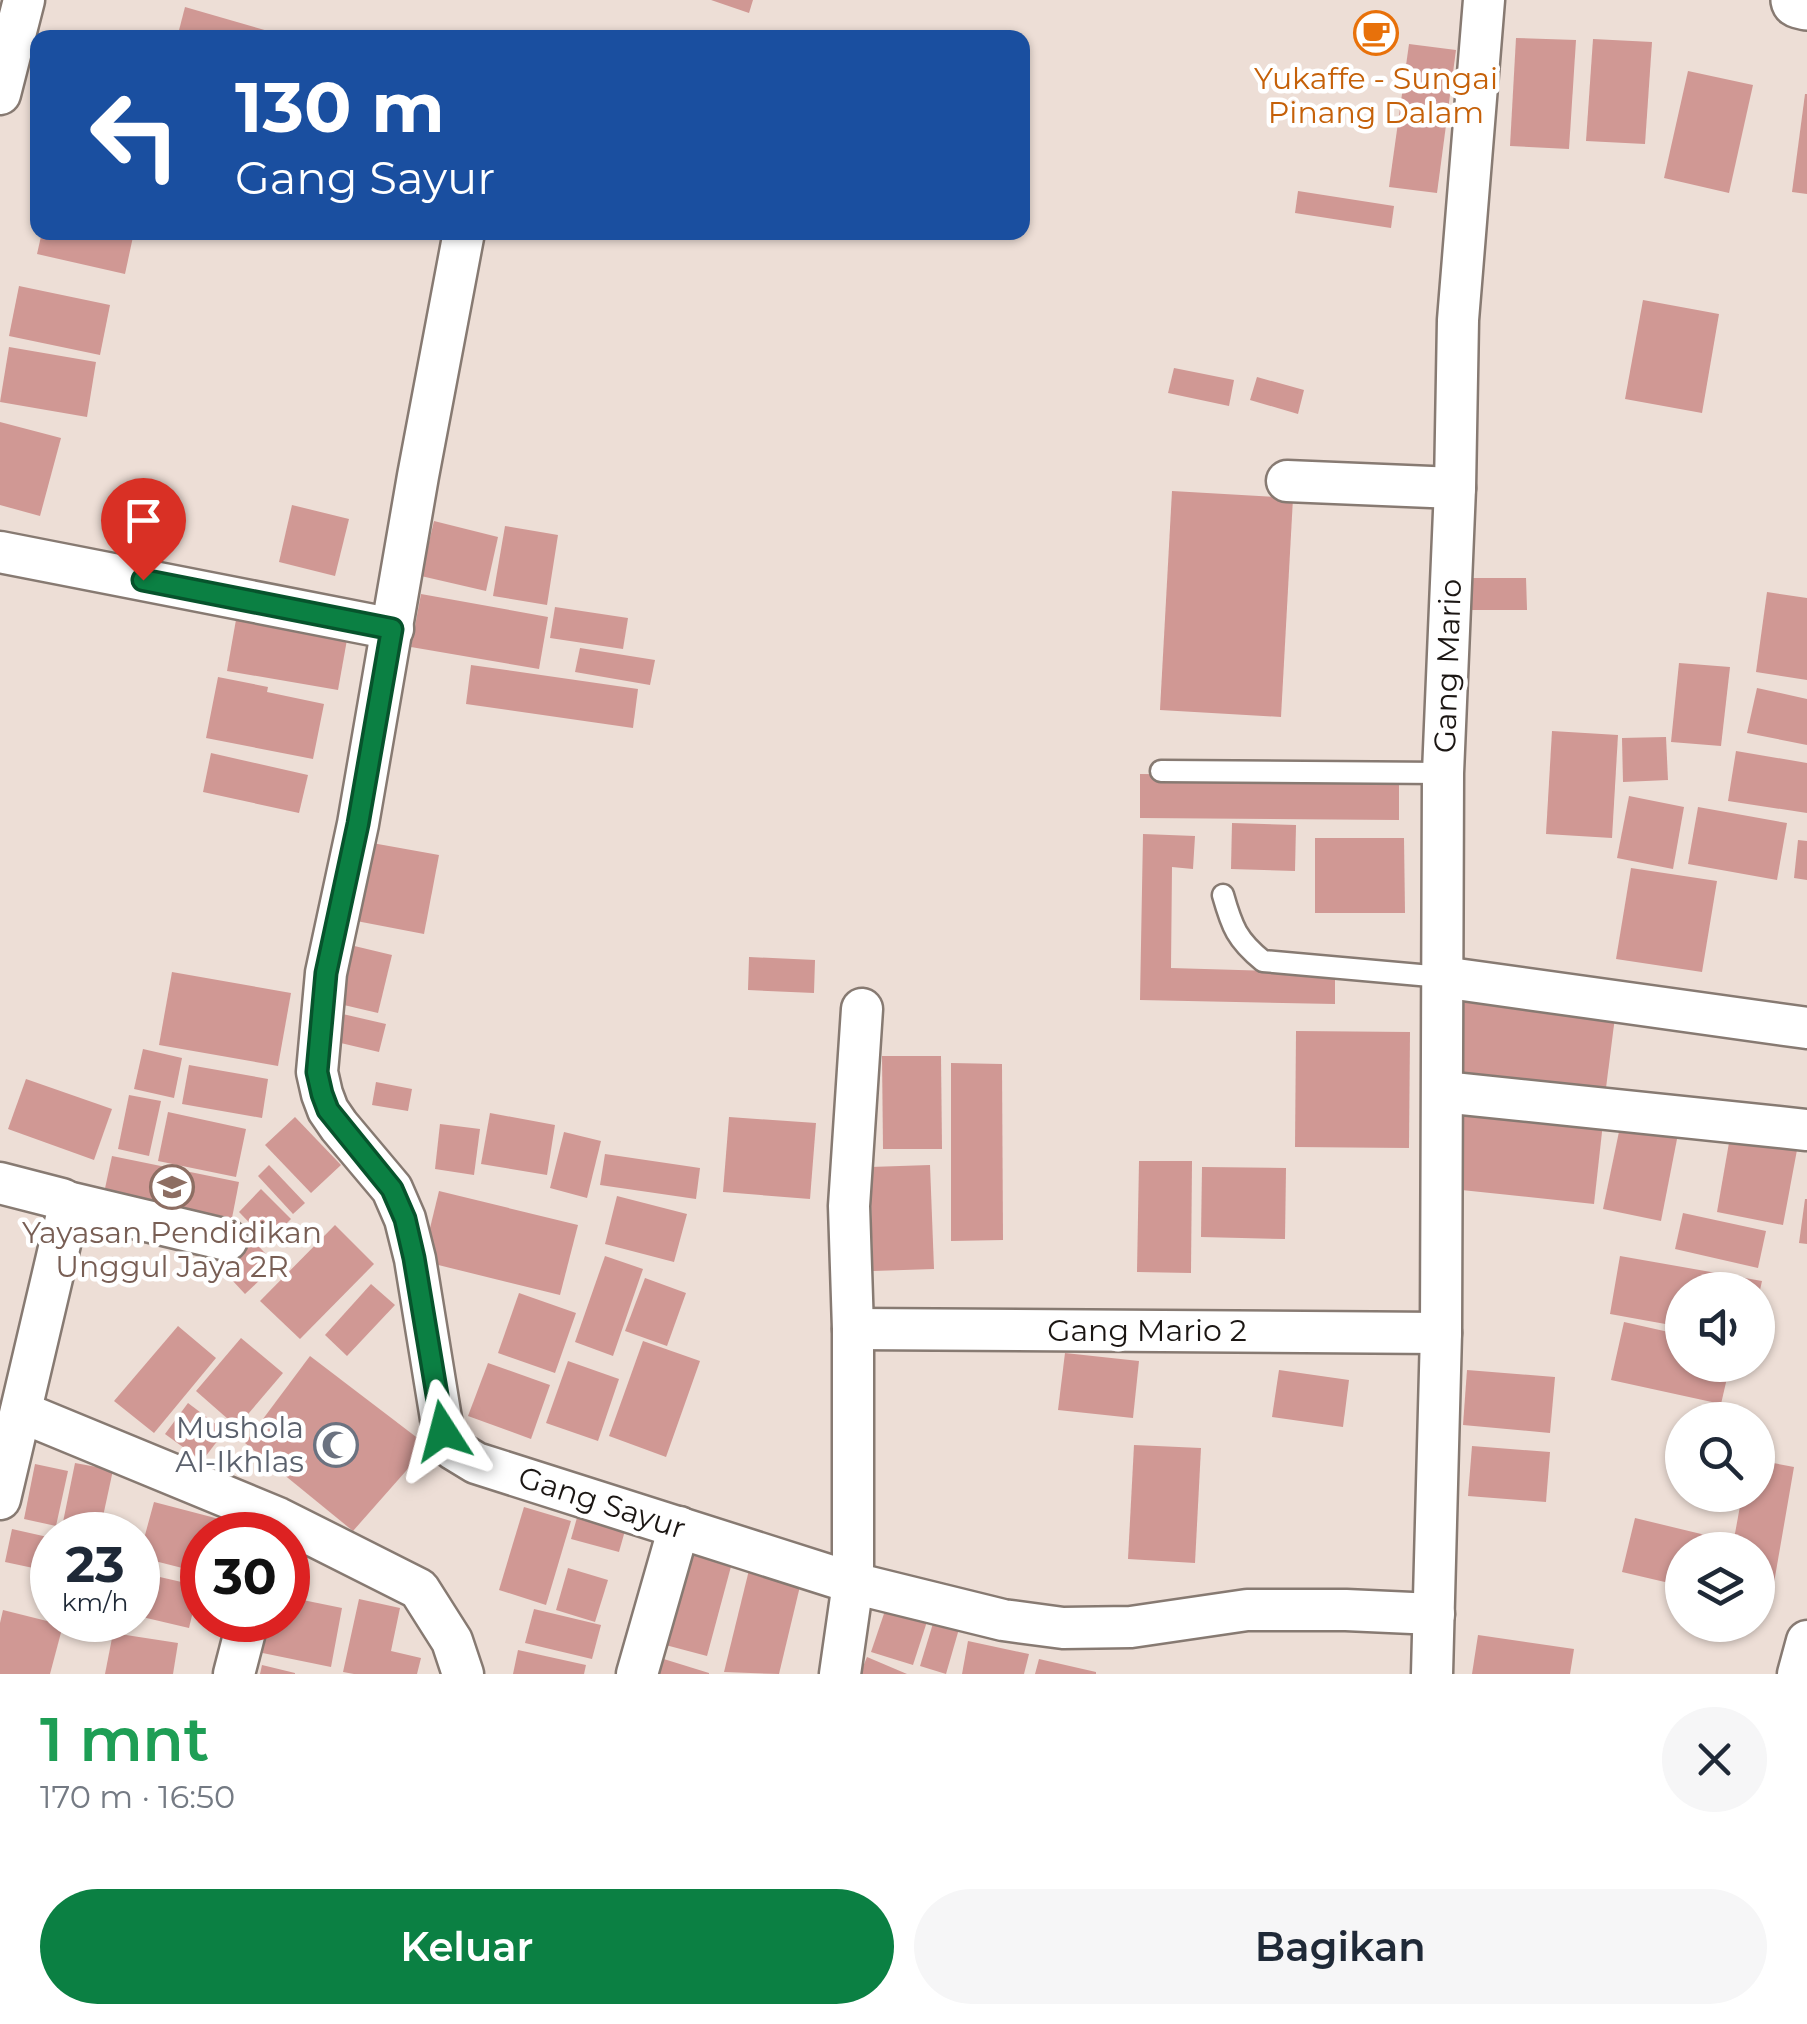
<!DOCTYPE html>
<html lang="id">
<meta charset="utf-8">
<style>
body{margin:0;font-family:Montserrat,sans-serif;background:#f6f6f7;color:#1f2937;height:100vh;display:flex;flex-direction:column;font-size:38px;white-space:nowrap}
*{box-sizing:border-box;margin:0}
p{font-size:32px;color:#747a83}
.icon{flex:none;width:55px;height:55px;fill:none;stroke:currentColor;stroke-width:2;stroke-linecap:round;stroke-linejoin:round}
.map{position:relative;height:1674px;overflow:hidden}
.panel{display:flex;flex-direction:column;background:#fff;flex:1}
.panel>*{flex:none}
.hud{position:absolute;left:30px;top:30px;width:1000px;height:210px;border-radius:20px;box-shadow:0 2px 8px #0004;background:#1a4fa0;color:#fff;overflow:hidden}
.fabs{position:absolute;left:1665px;top:1272px;display:grid;gap:20px}
.fabs a{display:grid;place-items:center;width:110px;height:110px;border-radius:50%;background:#fff;box-shadow:0 2px 8px #0004;font-size:50px}
.speed{position:absolute;left:30px;top:1512px;display:flex;gap:20px;font-size:50px;font-weight:700;text-align:center}
.speed>*{display:grid;place-content:center;width:130px;height:130px;border-radius:50%;background:#fff;box-shadow:0 2px 8px #0004;line-height:1}
.speed small{font-size:25px;font-weight:400}
.speed .limit{border:15px solid #d22;background:#fff;color:#111}
.pin{position:absolute;display:grid;place-items:center;width:85px;height:85px;color:#fff;margin:-102px -42px;border-radius:50% 50% 50% 0;rotate:-45deg;box-shadow:0 0 10px #0007}
.pin .icon{rotate:45deg}
.me{position:absolute;width:110px;margin:-55px;rotate:351deg;stroke-linejoin:round;filter:drop-shadow(0 0 8px #0008)}
.turn{display:flex;align-items:center;gap:35px;height:210px;padding:0 40px;font-size:45px}
.turn .icon{width:130px;height:130px;stroke-width:2.5}
.turn b{display:block;font-size:70px;line-height:85px}
.round{display:grid;place-items:center;flex:none;width:105px;height:105px;border-radius:52px;background:#f6f6f7}
.head{display:flex;align-items:center;justify-content:space-between;height:170px;padding:0 40px}
h1{font-size:60px;font-weight:600;line-height:75px;color:#1e9e55}
.primary-button{display:flex;gap:20px;margin-top:auto;padding:20px 40px}
.primary-button a{flex:1;height:115px;border-radius:60px;background:#0b8043;color:#fff;font-size:40px;font-weight:600;line-height:115px;text-align:center}
.primary-button a+a{background:#f6f6f7;color:#1f2937}
.map>svg:first-child{display:block}
.building{fill:#d09894}
.lines{fill:none;stroke-linecap:round;stroke-linejoin:round}
.service-casing{stroke:#877a72;stroke-width:25}
.minor-casing{stroke:#877a72;stroke-width:45}
.trunk-casing{stroke:#877a72;stroke-width:60}
.service{stroke:#fff;stroke-width:20}
.minor{stroke:#fff;stroke-width:40}
.trunk{stroke:#fff;stroke-width:55}
.route-casing{stroke:#07532c;stroke-width:25}
.route{stroke:#0b8043;stroke-width:18}
.labels{text-anchor:middle;stroke-width:9;stroke-linejoin:round;paint-order:stroke}
.food-label{font-size:30px;fill:#c56008;stroke:#fff}
.street-label{font-size:30px;fill:#1b1613;stroke:#fff}
.education-label{font-size:30px;fill:#785e54;stroke:#fff}
.worship-label{font-size:30px;fill:#5b616d;stroke:#fff;text-anchor:end}
</style>
<div class="map">
<svg width="1807" height="1674" viewBox="0 0 1807 1674">
<rect width="100%" height="100%" fill="#edded6"/>
<g class="building">
<path d="M711,0h42l-4,13z"/>
<path d="M185,7l83,24 -2,7h-89z"/>
<path d="M1516,38l60,2 -7,109 -59,-3z"/>
<path d="M1593,39l59,3 -7,102 -59,-3z"/>
<path d="M1409,44l47,6 -19,143 -48,-6z"/>
<path d="M1688,71l65,14 -24,108 -65,-15z"/>
<path d="M1805,94h2v100l-15,-2z"/>
<path d="M1298,191l96,15 -3,22 -96,-15z"/>
<path d="M42,232h92l-9,42 -88,-20z"/>
<path d="M19,286l91,19 -10,50 -91,-19z"/>
<path d="M1643,300l76,14 -17,99 -77,-14z"/>
<path d="M9,347l87,15 -9,55 -87,-15z"/>
<path d="M1174,368l60,12 -5,26 -61,-13z"/>
<path d="M1257,377l47,13 -6,24 -48,-14z"/>
<path d="M0,422l61,16 -21,78 -40,-11z"/>
<path d="M1172,491l121,7 -12,219 -121,-7z"/>
<path d="M292,505l57,14 -14,57 -56,-14z"/>
<path d="M434,521l64,16 -12,54 -65,-15z"/>
<path d="M505,526l53,9 -11,70 -54,-9z"/>
<path d="M1471,578h55l1,32h-56z"/>
<path d="M1767,592l40,6v82l-51,-8z"/>
<path d="M421,594l127,23 -9,52 -128,-22z"/>
<path d="M555,607l73,11 -5,31 -73,-11z"/>
<path d="M237,614l111,20 -10,56 -111,-19z"/>
<path d="M580,648l75,12 -5,25 -75,-13z"/>
<path d="M1679,663l51,4 -9,79 -50,-4z"/>
<path d="M471,665l167,24 -5,39 -167,-24z"/>
<path d="M218,677l50,10 -1,5 57,12 -11,55 -107,-21z"/>
<path d="M1757,688l50,11v46l-60,-12z"/>
<path d="M1552,731l66,4 -6,103 -66,-4z"/>
<path d="M1666,737l2,43 -45,2 -1,-44z"/>
<path d="M1736,751l71,12v50l-79,-12z"/>
<path d="M211,753l97,22 -9,38 -96,-21z"/>
<path d="M1140,774l259,2v44l-259,-2z"/>
<path d="M1629,796l55,11 -11,62 -56,-11z"/>
<path d="M1698,807l89,16 -10,57 -89,-16z"/>
<path d="M1232,823l64,2 -1,46 -64,-2z"/>
<path d="M1143,834l52,2 -2,33 -21,-2 -1,101 164,5v31l-195,-4z"/>
<path d="M1315,838h89l1,75h-90z"/>
<path d="M1798,840l9,1v39l-13,-2z"/>
<path d="M361,841l78,14 -15,79 -78,-15z"/>
<path d="M1631,868l86,13 -15,91 -86,-13z"/>
<path d="M346,944l46,11 -14,58 -47,-11z"/>
<path d="M749,957l66,3 -1,33 -66,-3z"/>
<path d="M172,972l119,21 -13,73 -119,-21z"/>
<path d="M1462,990l154,19 -11,87 -154,-18z"/>
<path d="M334,1012l52,12 -7,28 -51,-12z"/>
<path d="M1296,1031l114,1 -1,116 -114,-1z"/>
<path d="M143,1049l39,9 -8,40 -40,-9z"/>
<path d="M882,1056h59l1,93h-59z"/>
<path d="M951,1063l51,1 1,176 -52,1z"/>
<path d="M189,1065l79,14 -6,39 -80,-14z"/>
<path d="M26,1079l86,30 -18,51 -86,-31z"/>
<path d="M376,1082l36,7 -4,22 -36,-6z"/>
<path d="M129,1095l32,6 -12,55 -31,-7z"/>
<path d="M1462,1099l142,15 -10,90 -142,-15z"/>
<path d="M168,1112l78,17 -10,48 -78,-16z"/>
<path d="M490,1113l65,12 -8,50 -66,-11z"/>
<path d="M295,1117l46,48 -30,28 -46,-48z"/>
<path d="M729,1117l87,6 -6,76 -87,-7z"/>
<path d="M1621,1122l57,12 -17,87 -58,-12z"/>
<path d="M440,1124l40,5 -6,46 -39,-6z"/>
<path d="M564,1132l37,9 -14,57 -37,-10z"/>
<path d="M1730,1137l67,13 -14,75 -66,-13z"/>
<path d="M605,1154l95,14 -4,31 -96,-14z"/>
<path d="M112,1156l127,26 -7,36 -128,-25z"/>
<path d="M1139,1161h53l-1,112 -54,-1z"/>
<path d="M269,1165l36,38 -12,11 -35,-38z"/>
<path d="M930,1165l4,104 -61,2 -3,-104z"/>
<path d="M1202,1167l84,1 -1,71 -84,-2z"/>
<path d="M261,1189l30,30 -23,23 -29,-30z"/>
<path d="M439,1191l139,34 -18,70 -138,-34z"/>
<path d="M617,1196l70,18 -13,48 -69,-18z"/>
<path d="M1805,1199h2v45l-8,-1z"/>
<path d="M1683,1213l83,18 -8,37 -83,-19z"/>
<path d="M335,1225l39,39 -74,75 -40,-38z"/>
<path d="M249,1236l27,29 -31,29 -27,-29z"/>
<path d="M605,1256l38,13 -30,87 -38,-14z"/>
<path d="M1620,1256l142,25 -2,9h-78v37l-72,-13z"/>
<path d="M645,1278l41,15 -19,53 -42,-15z"/>
<path d="M371,1284l24,21 -48,51 -22,-21z"/>
<path d="M519,1293l57,20 -21,60 -57,-20z"/>
<path d="M1624,1322l58,13v30h48l-9,39 -110,-24z"/>
<path d="M178,1326l38,32 -62,75 -40,-32z"/>
<path d="M241,1338l42,35 -46,54 -41,-36z"/>
<path d="M643,1341l57,20 -34,96 -57,-21z"/>
<path d="M1065,1353l74,8 -6,57 -75,-8z"/>
<path d="M310,1356l118,90 -75,85 -108,-88z"/>
<path d="M568,1361l51,18 -21,62 -52,-18z"/>
<path d="M488,1363l62,22 -19,54 -63,-23z"/>
<path d="M1279,1370l70,10 -6,47 -71,-10z"/>
<path d="M1467,1370l88,7 -5,56 -87,-8z"/>
<path d="M188,1403l37,28 -23,30 -37,-27z"/>
<path d="M1134,1445l67,3 -6,115 -67,-4z"/>
<path d="M1472,1446l78,6 -4,50 -78,-6z"/>
<path d="M1758,1460l36,7 -24,139 -12,-2v-54h-26l10,-55h16z"/>
<path d="M75,1463l38,7 -14,65h-23l-15,-3z"/>
<path d="M35,1464l33,7 -12,55 -32,-7z"/>
<path d="M154,1502l69,18 -4,15h-17v38l-63,-16z"/>
<path d="M524,1507l47,14 -25,84 -47,-15z"/>
<path d="M578,1514l48,13 -7,25 -48,-13z"/>
<path d="M1635,1518l91,22 -2,10h-42v36l-60,-14z"/>
<path d="M12,1529l40,9v34l-47,-10z"/>
<path d="M684,1546l49,13 -26,97 -49,-13z"/>
<path d="M568,1568l40,12 -13,42 -39,-12z"/>
<path d="M749,1570l52,12 -22,92 -55,-2z"/>
<path d="M138,1572l61,14 -10,42 -51,-12z"/>
<path d="M46,1575l6,1v31l-14,-4z"/>
<path d="M891,1593l41,13 -19,59 -42,-13z"/>
<path d="M288,1597l54,11 -11,59 -78,-16 6,-31h29z"/>
<path d="M359,1599l41,9 -9,43 30,7 -4,16h-63l-11,-2z"/>
<path d="M938,1607l25,8 -17,59 -26,-8z"/>
<path d="M534,1609l67,16 -9,34 -67,-16z"/>
<path d="M3,1610l60,15 -13,49h-50v-51z"/>
<path d="M113,1633l65,10 -5,31h-68z"/>
<path d="M1478,1635l96,14 -4,25h-98z"/>
<path d="M968,1641l61,13 -5,20h-62z"/>
<path d="M518,1650l68,15 -2,9h-71z"/>
<path d="M654,1656l55,17v1h-61z"/>
<path d="M867,1657l40,17h-47z"/>
<path d="M1039,1659l57,13v2h-61z"/>
<path d="M262,1665l33,8v1h-35z"/>
</g>
<g class="lines">
<g class="service-casing">
<g id="service">
<path d="M1161,771l282,2"/>
<path d="M1223,895c9,32 14,45 40,66l179,16"/>
</g>
</g>
<g class="minor-casing">
<g id="minor">
<path d="M0,94l24,-94"/>
<path d="M464,232l-46,244 -60,348 -32,149 -9,99 5,22 6,16 11,16 53,63 13,30 10,40 28,172 10,18 23,14 377,120 150,37 60,8 68,-1 116,-17h99l88,4"/>
<path d="M1287,481l168,7"/>
<path d="M0,552l393,77"/>
<path d="M1442,977l365,51"/>
<path d="M1443,1092l364,38"/>
<path d="M0,1183l62,16 5,3 1,8 -68,289"/>
<path d="M67,1202l160,38"/>
<path d="M853,1329l588,4"/>
<path d="M21,1412l257,106 141,71 33,52 11,33"/>
<path d="M234,1674l14,-54"/>
<path d="M637,1674l42,-147"/>
<path d="M840,1674l13,-91v-254l-4,-123 13,-197"/>
<path d="M1432,1674l9,-341 2,-560 12,-285 3,-168 26,-320"/>
<path d="M1798,1674l9,-33"/>
</g>
</g>
<g class="trunk-casing">
<path id="trunk" d="M1799,0l8,2"/>
</g>
<use href="#service" class="service"/>
<use href="#minor" class="minor"/>
<use href="#trunk" class="trunk"/>
</g>
<g class="lines">
<g class="route-casing">
<path id="route" d="M143,580l249,49 -34,195 -32,149 -9,99 5,22 6,16 64,79 13,30 9,39 29,173"/>
</g>
<use href="#route" class="route"/>
</g>
<defs>
<g id="cafe-ring" transform="scale(2.25)"><circle r="9.5" fill="#fff" stroke="#e8710a" stroke-width="1.5"/><path d="M-5.5-4.5H6V0H3Q3 3.5 0 3.5H-2.5Q-5.5 3.5-5.5 0ZM3-3.2v2h1.7v-2ZM-6 4.5H4V6H-6Z" fill="#e8710a"/></g>
<g id="school-ring" transform="scale(2.25)"><circle r="9.5" fill="#fff" stroke="#8d6e63" stroke-width="1.5"/><path d="M0-5L7-2L0 1L-7-2ZM-4 1L0 2.5L4 1V4Q0 6-4 4Z" fill="#8d6e63"/></g>
<g id="mosque-ring" transform="scale(2.25)"><circle r="9.5" fill="#fff" stroke="#6b7280" stroke-width="1.5"/><path d="M3.5-4.9A6 6 0 1 0 3.5 4.9A5 5 0 1 1 3.5-4.9Z" fill="#6b7280"/></g>
</defs>
<g fill-rule="evenodd">
<use href="#cafe-ring" x="1376" y="33"/>
<use href="#school-ring" x="172" y="1187"/>
<use href="#mosque-ring" x="336" y="1445"/>
</g>
<g class="labels">
<g class="food-label">
<text x="1376" y="89">Yukaffe - Sungai<tspan x="1376" dy="34">Pinang Dalam</tspan></text>
</g>
<g class="street-label">
<text transform="translate(1448 666) rotate(-88)" y="10">Gang Mario</text>
<text x="1147" y="1341">Gang Mario 2</text>
<text transform="translate(602 1503) rotate(18)" y="10">Gang Sayur</text>
</g>
<g class="education-label">
<text x="172" y="1243">Yayasan Pendidikan<tspan x="172" dy="34">Unggul Jaya 2R</tspan></text>
</g>
<g class="worship-label">
<text x="304" y="1438">Mushola<tspan x="304" dy="34">Al-Ikhlas</tspan></text>
</g>
</g>
</svg>
<div class="fabs">
<a><svg class="icon" aria-label="sound" viewBox="0 0 24 24"><path d="M4 9h4l5-4v14l-5-4H4zM17 9q2 3 0 6"/></svg></a>
<a><svg class="icon" aria-label="search" viewBox="0 0 24 24"><circle cx="10" cy="10" r="6"/><path d="M15 15l6 6"/></svg></a>
<a><svg class="icon" aria-label="layers" viewBox="0 0 24 24"><path d="M12 4l9 5-9 5-9-5zM3 14l9 5 9-5"/></svg></a>
</div>
<div class="speed"><div>23<small>km/h</small></div><div class="limit">30</div></div>
<div class="pin" style="left:143px;top:580px;background:#d93025"><svg class="icon" aria-label="arrive" viewBox="0 0 24 24"><path d="M6 21V4h12l-3 4 3 4H6"/></svg></div>
<svg class="me" style="left:443px;top:1431px" viewBox="-20 -20 40 40"><path d="M0-17L14 15 0 8-14 15z" fill="#0b8043" stroke="#fff" stroke-width="4"/></svg>
<div class="hud">
<div class="turn"><svg class="icon" aria-label="left" viewBox="0 0 24 24"><path d="M17 20v-9H6M10 6l-5 5 5 5"/></svg><div><b>130 m</b>Gang Sayur</div></div>
</div>
</div>
<section class="panel">
<div class="head"><div><h1>1 mnt</h1><p>170 m · 16:50</p></div><a class="round"><svg class="icon" aria-label="close" viewBox="0 0 24 24"><path d="M6 6l12 12M18 6L6 18"/></svg></a></div>
<div class="primary-button"><a>Keluar</a><a>Bagikan</a></div>
</section>
